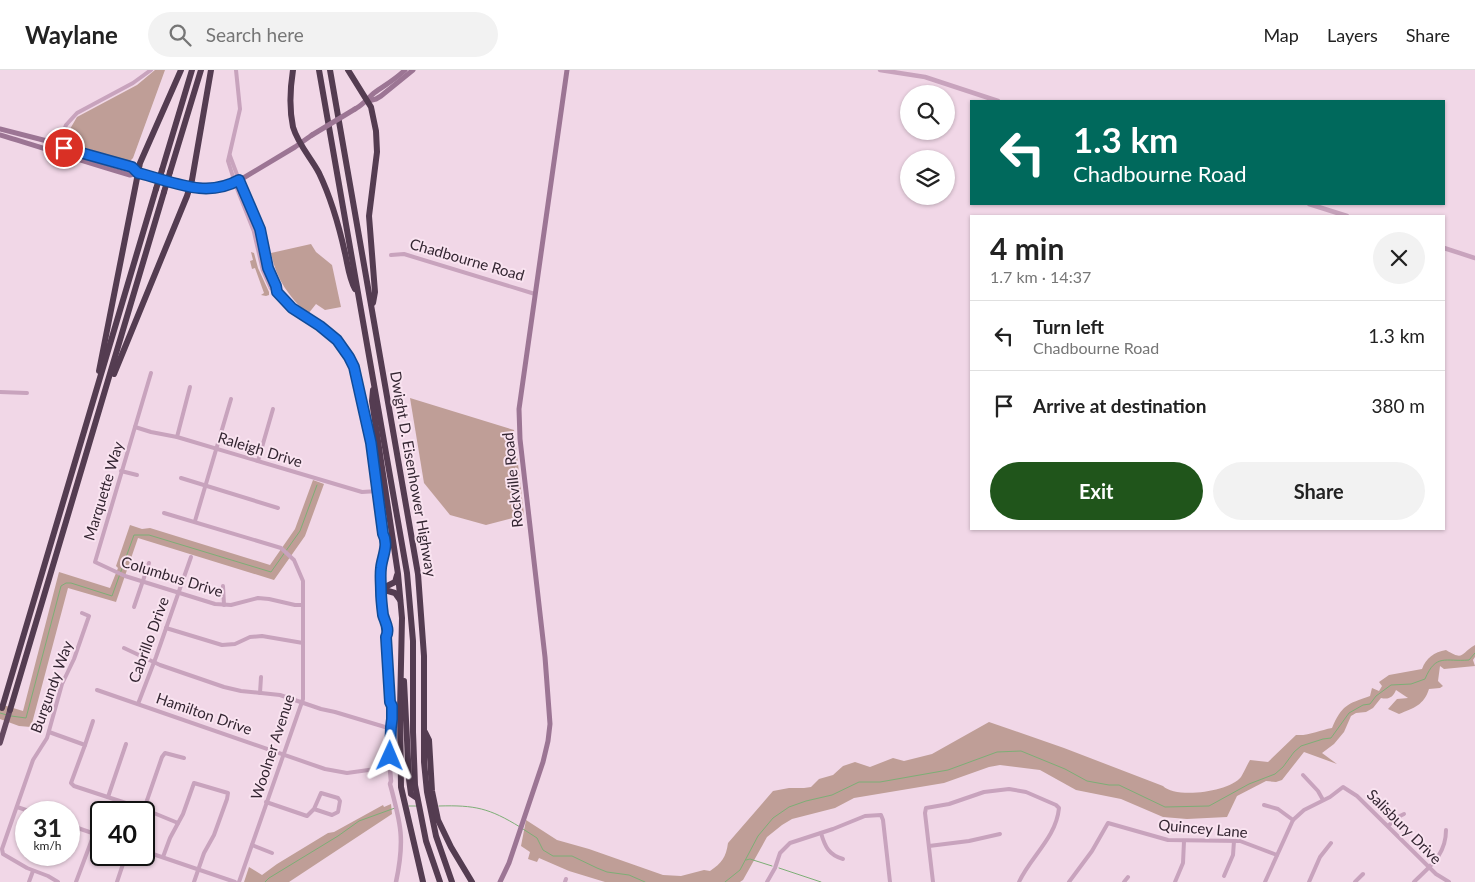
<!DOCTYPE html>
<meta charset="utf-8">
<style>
body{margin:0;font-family:Lato,sans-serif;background:#f2f2f2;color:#222;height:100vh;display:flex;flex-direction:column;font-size:19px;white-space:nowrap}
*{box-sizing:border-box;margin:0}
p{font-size:16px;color:#767676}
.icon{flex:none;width:28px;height:28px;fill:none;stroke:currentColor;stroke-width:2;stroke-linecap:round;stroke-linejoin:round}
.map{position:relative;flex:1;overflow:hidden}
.side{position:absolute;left:970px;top:145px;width:475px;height:315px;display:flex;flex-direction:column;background:#fff;border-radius:0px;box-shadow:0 1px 4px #0004}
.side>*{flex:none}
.top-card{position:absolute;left:970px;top:30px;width:475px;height:105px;border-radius:0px;box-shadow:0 1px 4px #0004;background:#00695c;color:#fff;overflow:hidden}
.buttons{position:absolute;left:900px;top:15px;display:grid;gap:10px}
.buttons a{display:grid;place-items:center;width:55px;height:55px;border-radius:50%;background:#fff;box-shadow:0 1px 4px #0004;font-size:25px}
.speed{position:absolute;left:15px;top:731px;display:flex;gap:10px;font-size:25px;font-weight:700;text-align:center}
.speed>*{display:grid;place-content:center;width:65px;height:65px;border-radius:50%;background:#fff;box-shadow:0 1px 4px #0004;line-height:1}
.speed small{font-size:12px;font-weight:400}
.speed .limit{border:2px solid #111;border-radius:8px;background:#fff;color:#111}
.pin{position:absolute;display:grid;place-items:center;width:42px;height:42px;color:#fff;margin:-21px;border:2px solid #fff;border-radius:50%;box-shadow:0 1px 5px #0007}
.me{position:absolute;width:55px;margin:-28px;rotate:1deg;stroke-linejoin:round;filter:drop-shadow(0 0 4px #0008)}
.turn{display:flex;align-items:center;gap:18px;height:105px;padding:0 20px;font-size:22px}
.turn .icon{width:65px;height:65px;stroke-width:2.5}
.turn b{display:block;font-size:35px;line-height:42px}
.round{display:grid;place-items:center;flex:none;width:52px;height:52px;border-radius:26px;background:#f2f2f2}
.head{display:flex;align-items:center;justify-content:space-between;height:85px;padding:0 20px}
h1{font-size:30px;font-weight:700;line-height:38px}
.button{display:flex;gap:10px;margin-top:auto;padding:10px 20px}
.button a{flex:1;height:58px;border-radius:30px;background:#20551b;color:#fff;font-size:20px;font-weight:700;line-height:58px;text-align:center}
.button a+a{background:#f2f2f2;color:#222}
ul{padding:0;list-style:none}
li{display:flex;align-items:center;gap:15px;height:70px;padding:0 20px;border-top:1px solid #e0e0e0}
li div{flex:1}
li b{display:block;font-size:19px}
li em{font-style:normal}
header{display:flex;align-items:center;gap:30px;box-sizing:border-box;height:70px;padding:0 25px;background:#fff;border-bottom:1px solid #e0e0e0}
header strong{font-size:24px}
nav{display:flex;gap:28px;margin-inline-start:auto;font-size:18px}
.search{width:350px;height:45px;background:#f2f2f2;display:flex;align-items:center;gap:12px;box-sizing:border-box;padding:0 18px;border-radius:28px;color:#767676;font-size:19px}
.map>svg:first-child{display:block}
.green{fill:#bf9e97}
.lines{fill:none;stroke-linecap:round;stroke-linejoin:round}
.stream{stroke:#7dae76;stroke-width:1}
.minor{stroke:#c8a3bd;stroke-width:4}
.tertiary{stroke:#c8a3bd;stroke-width:4.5}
.secondary{stroke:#9c7594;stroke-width:5}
.trunk{stroke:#654960;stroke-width:5.5}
.motorway{stroke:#543c51;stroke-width:6}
.secondary-bridge{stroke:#9c7594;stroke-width:5}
.motorway-bridge{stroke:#543c51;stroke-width:6}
.route-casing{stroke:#114b97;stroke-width:12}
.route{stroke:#1a73e8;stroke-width:9}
.labels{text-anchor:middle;stroke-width:4;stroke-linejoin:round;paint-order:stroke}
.street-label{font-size:15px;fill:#332531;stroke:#f9e3f0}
</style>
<header>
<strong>Waylane</strong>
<div class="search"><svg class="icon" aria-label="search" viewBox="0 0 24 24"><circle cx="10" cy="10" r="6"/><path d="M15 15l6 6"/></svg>Search here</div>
<nav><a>Map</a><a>Layers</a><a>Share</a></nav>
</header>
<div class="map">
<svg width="1475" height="812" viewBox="0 0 1475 812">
<rect width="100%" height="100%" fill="#f1d7e7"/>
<g class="green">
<path d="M155,0h10l-32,88 -4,4 -59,-19 -1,-2 1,-12 7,-12 60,-32z"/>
<path d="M311,174l5,8 16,13 9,42 -16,3 -9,-6 -8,10c-19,-17 -32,-35 -37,-61z"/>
<path d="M251,182l3,1 4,15 11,24v3l-3,1 -5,-1 3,-2 -9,-25 -3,1 -2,-8 3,-1z"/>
<path d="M410,328l104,32 10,85 -38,10 -36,-10 -26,-32z"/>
<path d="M313,410l11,4 -19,52 -31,44 -136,-42 -22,64 -48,-14 -37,139 -12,-1 -19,-7v-15l23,7 36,-139 51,16 8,-20 -2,-2 14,-41 12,4 8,-1 120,37 25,-36z"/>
<path d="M1475,575v12l-2,3 2,6 -31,3 -4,-3 -2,15 5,5 -3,2 -11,1c-5,16 -15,19 -30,25l-11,-5 9,-10 11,-1 -12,-8c-3,7 -7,10 -15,8l-8,10 -7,4 -10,1 -5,3 -7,16 -10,12 -12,9 15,11 -33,-12 -22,28 -6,2 -10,-1 -29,15 -10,21 -40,2 -24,-2 -42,-18 -45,-9 -36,-20 -40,-5 -11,2 -45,16 -90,15 -19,10 -43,11 -10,6 -15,12 -24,43 -3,2h-135l-36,-11 -30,-13 -2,4 -9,-3 2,-7 -9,-6 5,-26 31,20 32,9 74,26 18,1 23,-6 6,1c12,-8 16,-14 18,-28l45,-52 16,-3h15l7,-1 8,-8 14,-4 10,-9 12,-4 15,5 23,-9 11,3 28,-7 57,-32 75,26 99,38c13,13 66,6 78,-9 3,-5 6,-12 9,-17l18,2 28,-27c13,1 24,-5 36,-7 10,-23 15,-24 38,-32l2,-8 7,3 3,-5 -3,-4 10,-7 33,-6c4,-11 12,-17 24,-19 18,11 14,4 29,-5z"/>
<path d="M391,734l1,10 -103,68h-45l5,-15 13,8 15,-11 51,-31 6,-1 49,-27 1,2z"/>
</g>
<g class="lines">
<g class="stream">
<path d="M0,643l7,2"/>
<path d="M11,646l15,2 35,-132 5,-3h5l41,13 22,-61h15l122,37 29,-41 17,-46"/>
<path d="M409,736h8"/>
<path d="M439,736c36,-1 50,2 81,21"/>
<path d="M523,759l14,9 6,12 10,6h19l25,12 10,4 22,3 16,7"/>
<path d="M746,790l4,-1 22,7"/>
<path d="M779,798l42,14"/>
<path d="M265,812l4,-4 69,-42 21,-15 36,-13"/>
<path d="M725,812l15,-12 18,-34 15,-18 16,-11 17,-6 26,-6 27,-13h21l68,-12 49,-18 24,-1 44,18 22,12 22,4h10l46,22 44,-1 40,-22 26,-10 8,-7 11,-15 7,-6 22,-7 8,-1 18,-25 14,-8 7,-1 6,-8 15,-11 20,-1 14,-5c11,-26 20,-17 44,-19l6,-7"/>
</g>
<g class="minor">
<path d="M57,82l9,-27 11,-12 56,-30 18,-13"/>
<path d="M230,86l9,24"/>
<path d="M235,113l-7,-22 12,-52 -4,-39"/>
<path d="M391,185l13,-1 131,40"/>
<path d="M151,303l-56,189 30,14 90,28 16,1 27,-7 11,1 26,6h8"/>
<path d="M0,322l27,1"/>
<path d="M135,357l16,5 26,5 185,55 16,-1"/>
<path d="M177,367l13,-50"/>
<path d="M258,391l15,-52"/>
<path d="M121,401l16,4"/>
<path d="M181,408l97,30"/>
<path d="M164,443l117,35 13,12 9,21v118l-64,183"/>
<path d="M195,451l36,-122"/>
<path d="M223,516l1,19"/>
<path d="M134,537l15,-44"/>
<path d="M166,558l56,17 13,-1 15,-7 12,-1 41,7"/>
<path d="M124,578l36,17 64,22 17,4 39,4 41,14 14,3 50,15h6"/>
<path d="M97,620l228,79 22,4 43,-6"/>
<path d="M260,623l1,-16"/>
<path d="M138,634l18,-47 35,-100"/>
<path d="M49,662l36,13 -14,38 3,3 70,23 34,14"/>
<path d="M85,675l8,-24"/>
<path d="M1303,705l15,16 5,9"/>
<path d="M108,727l18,-53"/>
<path d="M266,732l41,14 7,-7 18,6 6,-3 2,-11 -2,-3 -17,-5 -7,16"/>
<path d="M1264,735l14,4 15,11"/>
<path d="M17,737l15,5"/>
<path d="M144,739l18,-52 3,-4 19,5"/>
<path d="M69,755l32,11"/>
<path d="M1388,756l10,-9 6,-3"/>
<path d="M821,763c4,14 8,22 22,26"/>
<path d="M252,775l20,8"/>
<path d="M929,776l40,-5 31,-7"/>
<path d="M144,781l91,31"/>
<path d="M163,787l7,-19 13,-24 11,-31 34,10 -1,6 -13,36 -10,18 -10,29"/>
<path d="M1224,806l9,-21 1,-14"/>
<path d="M29,812l4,-11"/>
<path d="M58,812l-10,-6 -21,-8 -24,-14 -1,-5 31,-89 14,-22 15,-54 12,-25 15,-43 -7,-3"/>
<path d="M76,812l18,-48"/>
<path d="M117,812l9,-27"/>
<path d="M565,812l1,-3"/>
<path d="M767,812l8,-14 5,-15 10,-10 43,-14 32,-13 16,-1 2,5 7,62"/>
<path d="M933,812l-8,-69 1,-5 23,-4 35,-12 25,-3 17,3 30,13 3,3c-3,30 -28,48 -40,74"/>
<path d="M1069,812l23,-31 16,-28 60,17 72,1 37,14"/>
<path d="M1124,812l4,-5"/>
<path d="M1175,812l8,-19 1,-22"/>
<path d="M1265,812l28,-62 11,-10 26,-13 13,-10 14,9 79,78 13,8"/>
<path d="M1309,812l11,-25 11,-14"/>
<path d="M1355,812l8,-8"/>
<path d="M1414,812c16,-16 32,-27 32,-52"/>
</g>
<g class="tertiary">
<path d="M880,0l45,7 73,24"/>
<path d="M239,110l21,49 8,39 9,18v6"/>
<path d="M235,113l19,48 9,39 8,18 6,4 16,16 27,19 17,13 12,17 5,10 17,76 12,91c6,11 -1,23 -2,34 -1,12 0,59 5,69"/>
<path d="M1309,134l38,12"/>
<path d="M1444,178l31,10"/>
<path d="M382,490l1,-26"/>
<path d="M384,547l4,17 -2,3 4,65 -2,4 2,19"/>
<path d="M390,632c4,8 1,43 0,54l-1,3 2,22 -1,3c11,40 15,56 6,98"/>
</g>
<g class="secondary">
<path d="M368,31l8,-2 5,-3 32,-26"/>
<path d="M355,39c8,-4 13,-11 19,-16 11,-8 22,-14 31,-23"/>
<path d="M0,59l51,13 13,6 33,10 10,2 25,7 6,6 44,13 19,3 17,-1 17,-5 60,-36 17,-12"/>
<path d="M0,65c43,13 86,27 130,40l8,-2"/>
<path d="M500,812l9,-19 34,-101 5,-21 2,-17 -5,-67 -25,-218 -1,-30 48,-339"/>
</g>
<path class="trunk" d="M0,673l10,-33"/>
<g class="motorway">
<path d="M293,0c-3,19 -4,38 0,57 5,17 18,31 26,46 12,25 20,53 26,80 3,13 4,25 10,36"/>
<path d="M319,0l88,503 6,68v91l2,53 11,56 14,41"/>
<path d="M330,0l88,504 6,82v106l3,30 9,44 16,46"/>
<path d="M348,0l23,37 5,24 1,21 -8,64 6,76 -2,11"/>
<path d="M162,100l30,-100"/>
<path d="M170,102l31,-102"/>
<path d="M99,301l41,-208 41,-93"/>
<path d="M114,304l73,-178 5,-16 19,-110"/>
<path d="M373,320l-1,11 26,173 4,44 -2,92 1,77 22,95"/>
<path d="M381,519l14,-7 2,-7"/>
<path d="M381,519l14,4 5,7"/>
<path d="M404,611l5,98 2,15 6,4"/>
<path d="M2,638l154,-519"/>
<path d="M10,640l154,-518"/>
<path d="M425,662l4,8 3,51 6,29 13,27 21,35"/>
</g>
<path class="secondary-bridge" d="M312,65l43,-26"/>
<g class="motorway-bridge">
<path d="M156,119l6,-19"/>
<path d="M164,122l6,-20"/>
</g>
</g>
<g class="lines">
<g class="route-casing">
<path id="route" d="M64,78l68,19 6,6c34,8 67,26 101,7l21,49 8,39 8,18 1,6 15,16 28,18 17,14 12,17 5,10 17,76 12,91c6,11 -1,23 -2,34 -1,8 0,16 0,23 0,8 1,16 2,24 2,7 7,14 3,22l4,65 2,4v13l-1,8 -1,29"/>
</g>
<use href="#route" class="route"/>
</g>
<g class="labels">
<g class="street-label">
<text transform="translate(467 190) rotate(16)" y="5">Chadbourne Road</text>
<text transform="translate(260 380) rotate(17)" y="5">Raleigh Drive</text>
<text transform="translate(413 404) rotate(80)" y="5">Dwight D. Eisenhower Highway</text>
<text transform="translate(513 410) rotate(-96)" y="5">Rockville Road</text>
<text transform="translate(104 421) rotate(-73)" y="5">Marquette Way</text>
<text transform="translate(172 507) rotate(17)" y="5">Columbus Drive</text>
<text transform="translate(149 570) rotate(-70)" y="5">Cabrillo Drive</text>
<text transform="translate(52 617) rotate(-70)" y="5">Burgundy Way</text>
<text transform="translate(204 644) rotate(19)" y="5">Hamilton Drive</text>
<text transform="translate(273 677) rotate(-72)" y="5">Woolner Avenue</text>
<text transform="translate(1404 757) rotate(45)" y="5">Salisbury Drive</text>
<text transform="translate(1203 759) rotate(5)" y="5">Quincey Lane</text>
</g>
</g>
</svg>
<div class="buttons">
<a><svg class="icon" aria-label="search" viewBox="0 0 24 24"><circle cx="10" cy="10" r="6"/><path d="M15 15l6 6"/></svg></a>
<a><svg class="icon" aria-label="layers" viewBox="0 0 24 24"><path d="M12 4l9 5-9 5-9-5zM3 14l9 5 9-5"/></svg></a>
</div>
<div class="speed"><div>31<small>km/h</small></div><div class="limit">40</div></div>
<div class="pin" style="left:64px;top:78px;background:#d93025"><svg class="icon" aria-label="arrive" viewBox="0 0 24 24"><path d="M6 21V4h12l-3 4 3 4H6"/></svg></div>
<svg class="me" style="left:390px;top:686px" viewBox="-20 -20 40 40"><path d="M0-17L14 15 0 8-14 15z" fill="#1a73e8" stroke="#fff" stroke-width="4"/></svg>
<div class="top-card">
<div class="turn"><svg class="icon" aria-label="left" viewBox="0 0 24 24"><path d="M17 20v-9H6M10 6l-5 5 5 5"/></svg><div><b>1.3 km</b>Chadbourne Road</div></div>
</div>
<section class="side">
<div class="head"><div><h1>4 min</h1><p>1.7 km · 14:37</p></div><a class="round"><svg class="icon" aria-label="close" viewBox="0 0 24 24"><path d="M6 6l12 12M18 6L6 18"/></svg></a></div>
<ul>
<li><svg class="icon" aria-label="left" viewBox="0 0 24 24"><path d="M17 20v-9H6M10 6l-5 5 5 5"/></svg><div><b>Turn left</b><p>Chadbourne Road</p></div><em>1.3 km</em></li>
<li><svg class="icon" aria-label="arrive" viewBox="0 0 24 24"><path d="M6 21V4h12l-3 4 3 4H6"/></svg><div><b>Arrive at destination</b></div><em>380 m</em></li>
</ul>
<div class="button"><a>Exit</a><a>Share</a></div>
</section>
</div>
